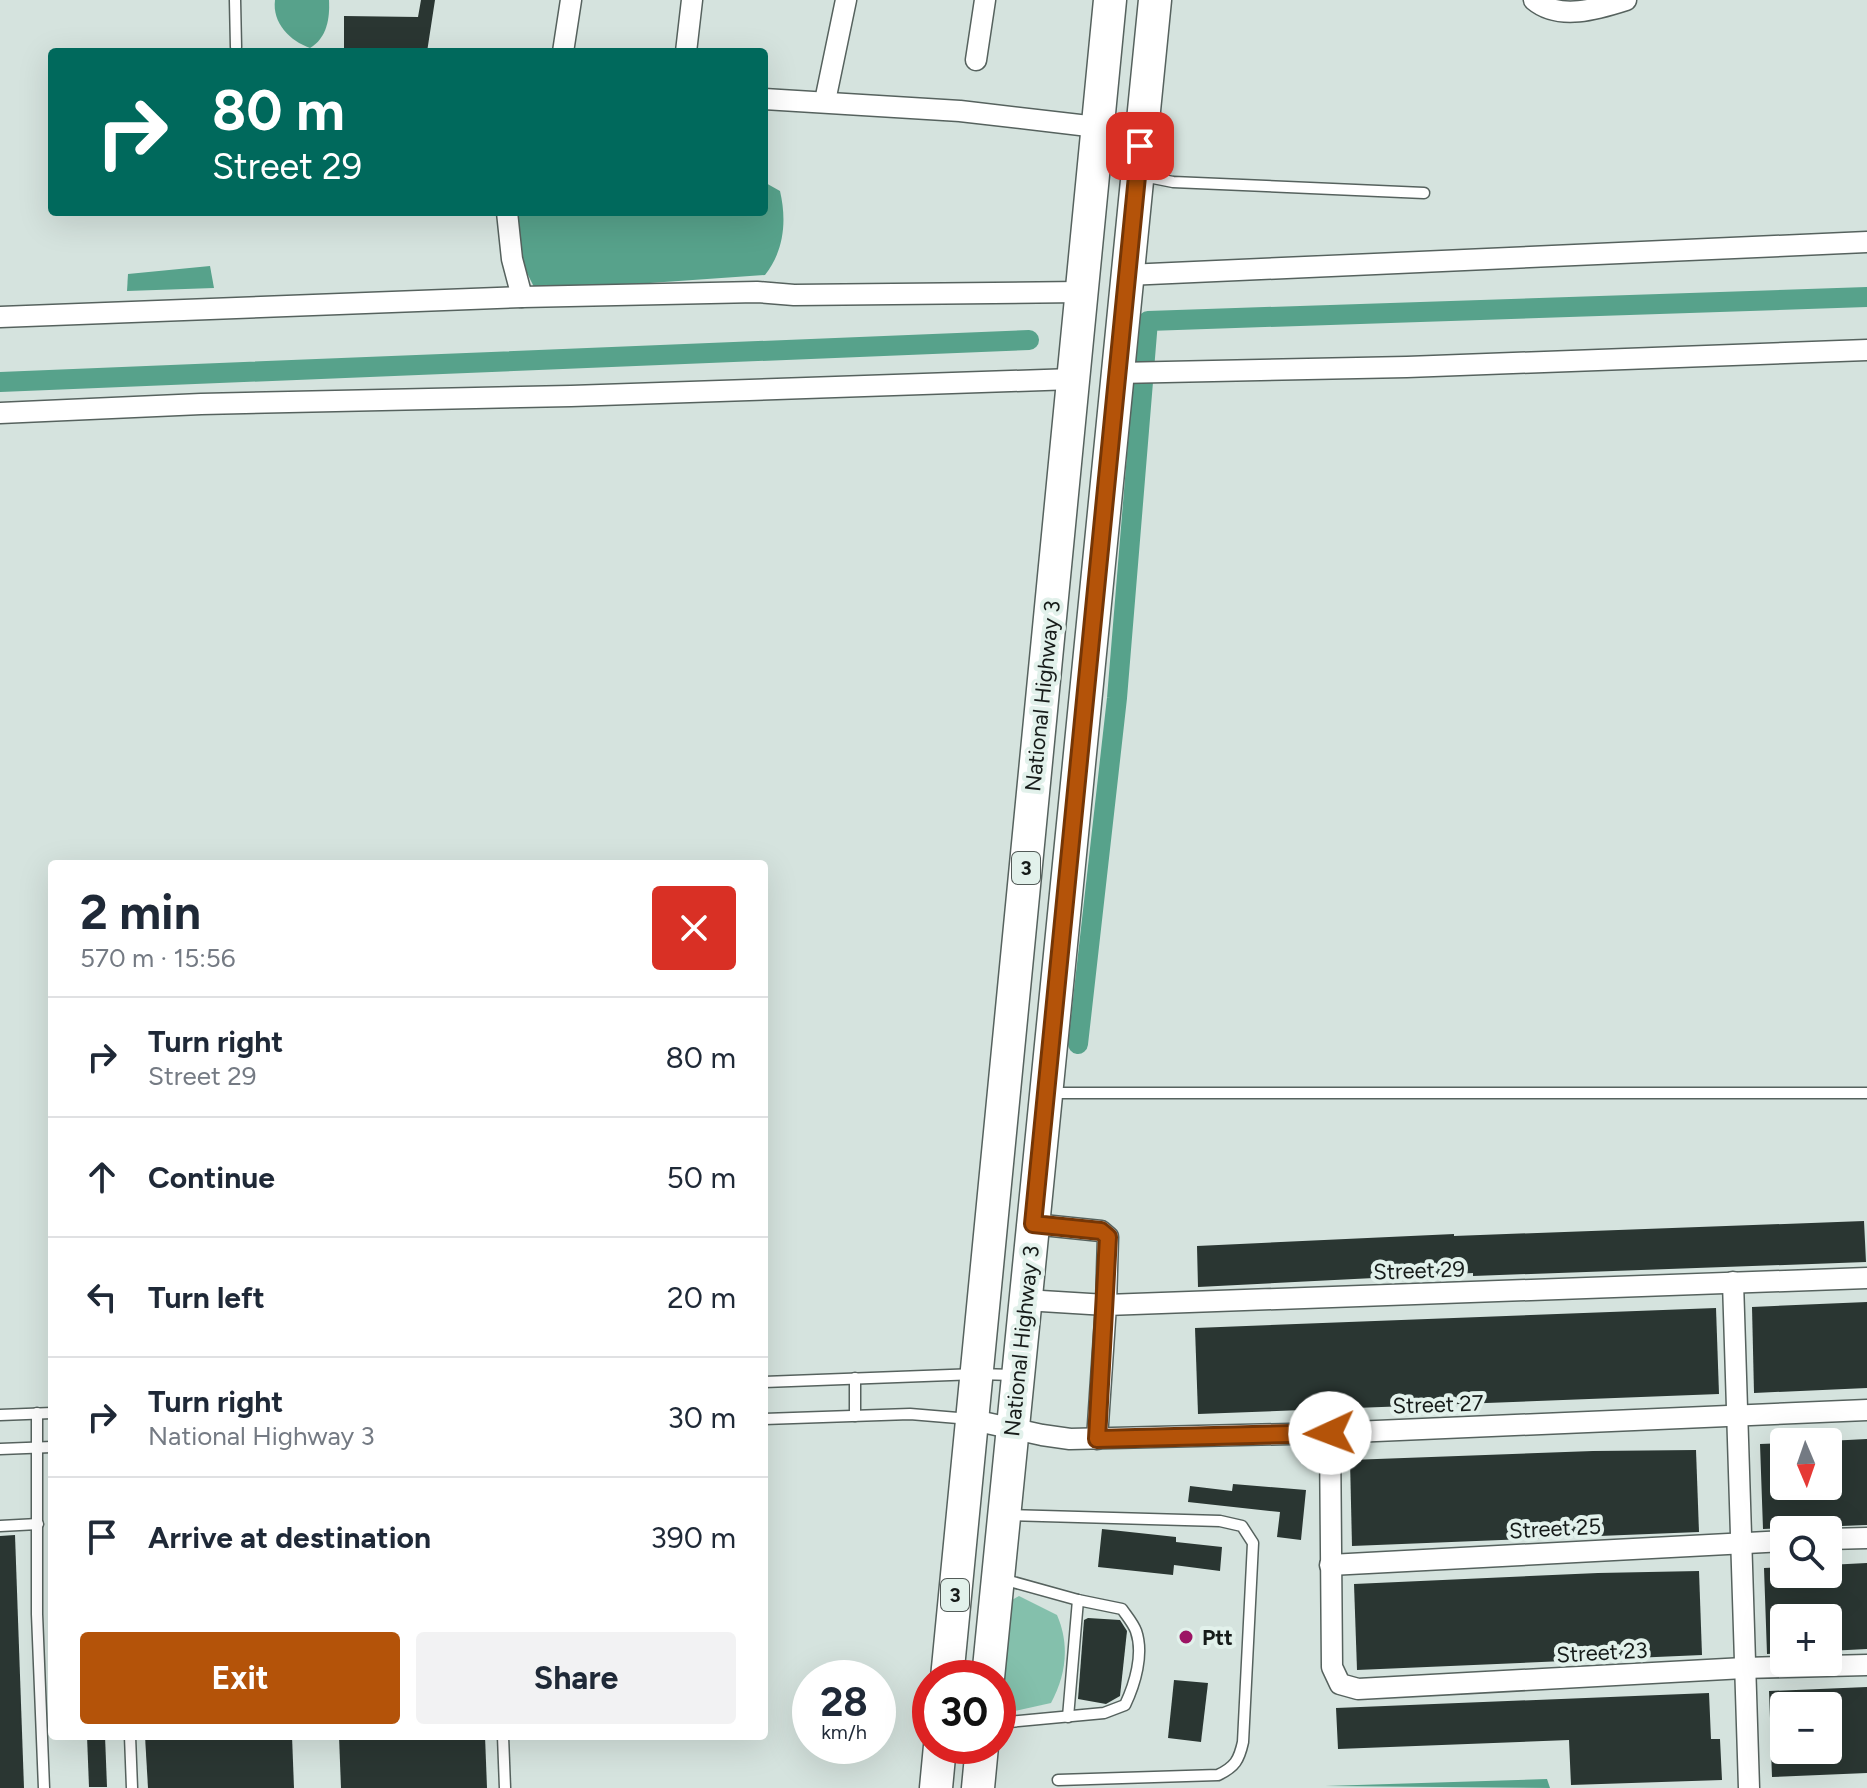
<!DOCTYPE html>
<meta charset="utf-8">
<style>
body{margin:0;font-family:Figtree,sans-serif;background:#f2f2f3;color:#1f2937;height:100vh;display:flex;flex-direction:column;font-size:30px;white-space:nowrap}
*{box-sizing:border-box;margin:0}
p{font-size:26px;color:#747a83}
.icon{flex:none;width:44px;height:44px;fill:none;stroke:currentColor;stroke-width:2;stroke-linecap:round;stroke-linejoin:round}
.map{position:relative;flex:1;overflow:hidden}
.sheet{position:absolute;left:48px;top:860px;width:720px;height:880px;display:flex;flex-direction:column;background:#fff;border-radius:8px;box-shadow:0 8px 32px #0002}
.sheet>*{flex:none}
.guide{position:absolute;left:48px;top:48px;width:720px;height:168px;border-radius:8px;box-shadow:0 8px 32px #0002;background:#00695c;color:#fff;overflow:hidden}
.needle{width:52px;rotate:178deg}
.fabs{position:absolute;left:1770px;top:1428px;display:grid;gap:16px}
.fabs a{display:grid;place-items:center;width:72px;height:72px;border-radius:8px;background:#fff;box-shadow:0 8px 32px #0002;font-size:40px}
.speed{position:absolute;left:792px;top:1660px;display:flex;gap:16px;font-size:40px;font-weight:700;text-align:center}
.speed>*{display:grid;place-content:center;width:104px;height:104px;border-radius:50%;background:#fff;box-shadow:0 8px 32px #0002;line-height:1}
.speed small{font-size:20px;font-weight:400}
.speed .limit{border:12px solid #d22;background:#fff;color:#111}
.pin{position:absolute;display:grid;place-items:center;width:68px;height:68px;color:#fff;margin:-34px;border-radius:16px;box-shadow:0 4px 12px #0006}
.me{position:absolute;width:88px;margin:-44px;rotate:268deg;stroke-linejoin:round;filter:drop-shadow(0 0 6px #0008)}
.turn{display:flex;align-items:center;gap:28px;height:168px;padding:0 32px;font-size:36px}
.turn .icon{width:104px;height:104px;stroke-width:2.5}
.turn b{display:block;font-size:56px;line-height:68px}
.round{display:grid;place-items:center;flex:none;width:84px;height:84px;border-radius:8px;background:#f2f2f3}
.headline{display:flex;align-items:center;justify-content:space-between;height:136px;padding:0 32px}
h1{font-size:48px;font-weight:700;line-height:60px}
.cta{display:flex;gap:16px;margin-top:auto;padding:16px 32px}
.cta a{flex:1;height:92px;border-radius:8px;background:#b45309;color:#fff;font-size:32px;font-weight:700;line-height:92px;text-align:center}
.cta a+a{background:#f2f2f3;color:#1f2937}
ul{padding:0;list-style:none}
li{display:flex;align-items:center;gap:24px;height:120px;padding:0 32px;border-top:2px solid #e0e1e3}
li div{flex:1}
li b{display:block;font-size:30px}
li em{font-style:normal}
.map>svg:first-child{display:block}
.green{fill:#84c0ac}
.water{fill:#57a28b}
.lines{fill:none;stroke-linecap:round;stroke-linejoin:round}
.canal{stroke:#57a28b;stroke-width:20}
.building{fill:#2a3632}
.service-casing{stroke:#56625e;stroke-width:13}
.minor-casing{stroke:#56625e;stroke-width:23}
.trunk-casing{stroke:#56625e;stroke-width:35}
.service{stroke:#fff;stroke-width:10}
.minor{stroke:#fff;stroke-width:20}
.trunk{stroke:#fff;stroke-width:32}
.route-casing{stroke:#753606;stroke-width:20}
.route{stroke:#b45309;stroke-width:14}
.poi-dot{fill:#9c1464;stroke:#e2f1eb;stroke-width:3}
.labels{text-anchor:middle;stroke-width:8;stroke-linejoin:round;paint-order:stroke}
.shield{fill:#e2f1eb;stroke:#535b58;stroke-width:2}
.shield-label{font-size:20px;font-weight:bold;fill:#161b19}
.street-label{font-size:22px;fill:#161b19;stroke:#e2f1eb}
.poi-label{font-size:22px;font-weight:bold;fill:#161b19;stroke:#e2f1eb;text-anchor:start}
</style>
<div class="map">
<svg width="1867" height="1788" viewBox="0 0 1867 1788">
<rect width="100%" height="100%" fill="#d5e3de"/>
<path class="green" d="M1019,1596l38,19c13,30 9,60 -6,88l-50,11 11,-114z"/>
<g class="water">
<path d="M275,0h54c1,18 -2,38 -19,48 -20,-7 -38,-25 -35,-48z"/>
<path d="M764,182l16,9c7,30 4,60 -15,84l-229,16 -11,-22 -10,-57h249z"/>
<path d="M210,266l4,22 -87,3 1,-17z"/>
<path d="M1547,1779l3,9 -225,-2z"/>
</g>
<g class="lines">
<g class="canal">
<path d="M0,382l1029,-42"/>
<path d="M1078,1044l39,-346 31,-377 719,-24"/>
</g>
</g>
<g class="building">
<path d="M421,0h14l-8,52h-83v-36l74,1z"/>
<path d="M1864,1221l2,41 -393,14v-3l-275,14 -1,-41 257,-12v2z"/>
<path d="M1867,1302v86l-113,5 -2,-86z"/>
<path d="M1716,1308l3,86 -521,20 -3,-86z"/>
<path d="M1867,1439v86l-104,4 -3,-85 24,-1v45l44,-2v-45z"/>
<path d="M1696,1450l3,82 -347,14 -2,-86 243,-9z"/>
<path d="M1233,1484l73,6 -5,50 -24,-3 3,-25 -92,-10 2,-16 42,5z"/>
<path d="M1102,1529l74,8v5l46,5 -2,24 -46,-6 -1,10 -75,-8z"/>
<path d="M15,1535l9,253h-24v-252z"/>
<path d="M1867,1563v86l-39,2v-33h-44v35l-17,1 -3,-86 20,-1v7h44v-9z"/>
<path d="M1699,1571l3,84 -345,15 -3,-86 244,-11z"/>
<path d="M1088,1618l32,2 7,11 -7,65 -14,8 -28,-5 6,-79z"/>
<path d="M1174,1680l34,3 -7,59 -33,-4z"/>
<path d="M1867,1687v86l-95,4 -1,-27h57v-44h-44v38l-13,1 -2,-54z"/>
<path d="M1709,1693l2,46h9l2,41 -151,5 -2,-45 -231,9 -2,-41z"/>
<path d="M87,1736h18l2,51h-18z"/>
<path d="M145,1736h147l2,52h-146z"/>
<path d="M339,1736h146l2,52h-146z"/>
</g>
<g class="lines">
<g class="service-casing">
<g id="service">
<path d="M235,0l1,47"/>
<path d="M1143,176l30,6 251,11"/>
<path d="M1049,1093h818"/>
<path d="M855,1378v38"/>
<path d="M764,1382l213,-8 37,1"/>
<path d="M37,1413v201l7,174"/>
<path d="M0,1415l52,-2"/>
<path d="M764,1419l146,-5 60,5"/>
<path d="M0,1449l52,-2"/>
<path d="M1009,1515l211,6 22,5 11,17 -10,199c-4,18 -8,25 -25,33l-160,5"/>
<path d="M0,1526l38,-2"/>
<path d="M1068,1717l10,-117"/>
<path d="M998,1723l106,-10 21,-8c10,-21 19,-51 11,-74 -3,-8 -10,-16 -14,-22l-44,-9 -76,-21"/>
<path d="M130,1736l2,52"/>
<path d="M503,1736l2,52"/>
</g>
</g>
<g class="minor-casing">
<g id="minor">
<path d="M1534,0c25,21 64,9 92,0"/>
<path d="M563,52l8,-52"/>
<path d="M686,52l6,-52"/>
<path d="M976,60l9,-60"/>
<path d="M764,99l196,12 137,16"/>
<path d="M825,101l21,-101"/>
<path d="M507,212l5,47 10,38"/>
<path d="M1127,275l740,-33"/>
<path d="M0,317l522,-20 235,-5 37,3 287,-3"/>
<path d="M1118,373l289,-6 460,-17"/>
<path d="M0,413l201,-9 370,-8 502,-17"/>
<path d="M1733,1282l16,506"/>
<path d="M1025,1300l81,5 2,-68 -7,-6 -68,-7"/>
<path d="M973,1420l69,15 28,4 260,-6 537,-23"/>
<path d="M1330,1433l2,234 8,17 18,5 386,-21 123,-3"/>
<path d="M1097,1439l9,-134 761,-27"/>
<path d="M1828,1539l39,-1"/>
<path d="M1330,1565l454,-24"/>
</g>
</g>
<g class="trunk-casing">
<g id="trunk">
<path d="M947,1678l163,-1678"/>
<path d="M988,1678l167,-1678"/>
<path d="M936,1788l4,-42"/>
<path d="M978,1788l4,-42"/>
</g>
</g>
<use href="#service" class="service"/>
<use href="#minor" class="minor"/>
<use href="#trunk" class="trunk"/>
</g>
<g class="lines">
<g class="route-casing">
<path id="route" d="M1140,146l-107,1078 68,7 7,6 -11,202 233,-6"/>
</g>
<use href="#route" class="route"/>
</g>
<circle class="poi-dot" cx="1186" cy="1637" r="8"/>
<g class="labels">
<g class="shield">
<rect x="1012" y="852" width="28" height="32" rx="6"/>
<rect x="941" y="1579" width="28" height="32" rx="6"/>
</g>
<g class="shield-label">
<text x="1026" y="875">3</text>
<text x="955" y="1602">3</text>
</g>
<g class="street-label">
<text transform="translate(1042 696) rotate(-84)" y="8">National Highway 3</text>
<text transform="translate(1419 1270) rotate(-2)" y="8">Street 29</text>
<text transform="translate(1021 1341) rotate(-84)" y="8">National Highway 3</text>
<text transform="translate(1438 1404) rotate(-2)" y="8">Street 27</text>
<text transform="translate(1555 1528) rotate(-3)" y="8">Street 25</text>
<text transform="translate(1602 1652) rotate(-3)" y="8">Street 23</text>
</g>
<g class="poi-label">
<text x="1202" y="1645">Ptt</text>
</g>
</g>
</svg>
<div class="fabs">
<a><svg class="needle" viewBox="-14 -14 28 28"><path d="M0-13l5 13h-10z" fill="#e53935"/><path d="M0 13l5-13h-10z" fill="#747a83"/></svg></a>
<a><svg class="icon" aria-label="search" viewBox="0 0 24 24"><circle cx="10" cy="10" r="6"/><path d="M15 15l6 6"/></svg></a>
<a>+</a>
<a>−</a>
</div>
<div class="speed"><div>28<small>km/h</small></div><div class="limit">30</div></div>
<div class="pin" style="left:1140px;top:146px;background:#d93025"><svg class="icon" aria-label="arrive" viewBox="0 0 24 24"><path d="M6 21V4h12l-3 4 3 4H6"/></svg></div>
<svg class="me" style="left:1330px;top:1433px" viewBox="-20 -20 40 40"><circle r="19" fill="#fff"/><path d="M0-13L10 11 0 6-10 11z" fill="#b45309"/></svg>
<div class="guide">
<div class="turn"><svg class="icon" aria-label="right" viewBox="0 0 24 24"><path d="M7 20v-9h11M14 6l5 5-5 5"/></svg><div><b>80 m</b>Street 29</div></div>
</div>
<section class="sheet">
<div class="headline"><div><h1>2 min</h1><p>570 m · 15:56</p></div><a class="round" style="background:#d93025;color:#fff"><svg class="icon" aria-label="close" viewBox="0 0 24 24"><path d="M6 6l12 12M18 6L6 18"/></svg></a></div>
<ul>
<li><svg class="icon" aria-label="right" viewBox="0 0 24 24"><path d="M7 20v-9h11M14 6l5 5-5 5"/></svg><div><b>Turn right</b><p>Street 29</p></div><em>80 m</em></li>
<li><svg class="icon" aria-label="ahead" viewBox="0 0 24 24"><path d="M12 20V5M6 11l6-6 6 6"/></svg><div><b>Continue</b></div><em>50 m</em></li>
<li><svg class="icon" aria-label="left" viewBox="0 0 24 24"><path d="M17 20v-9H6M10 6l-5 5 5 5"/></svg><div><b>Turn left</b></div><em>20 m</em></li>
<li><svg class="icon" aria-label="right" viewBox="0 0 24 24"><path d="M7 20v-9h11M14 6l5 5-5 5"/></svg><div><b>Turn right</b><p>National Highway 3</p></div><em>30 m</em></li>
<li><svg class="icon" aria-label="arrive" viewBox="0 0 24 24"><path d="M6 21V4h12l-3 4 3 4H6"/></svg><div><b>Arrive at destination</b></div><em>390 m</em></li>
</ul>
<div class="cta"><a>Exit</a><a>Share</a></div>
</section>
</div>
